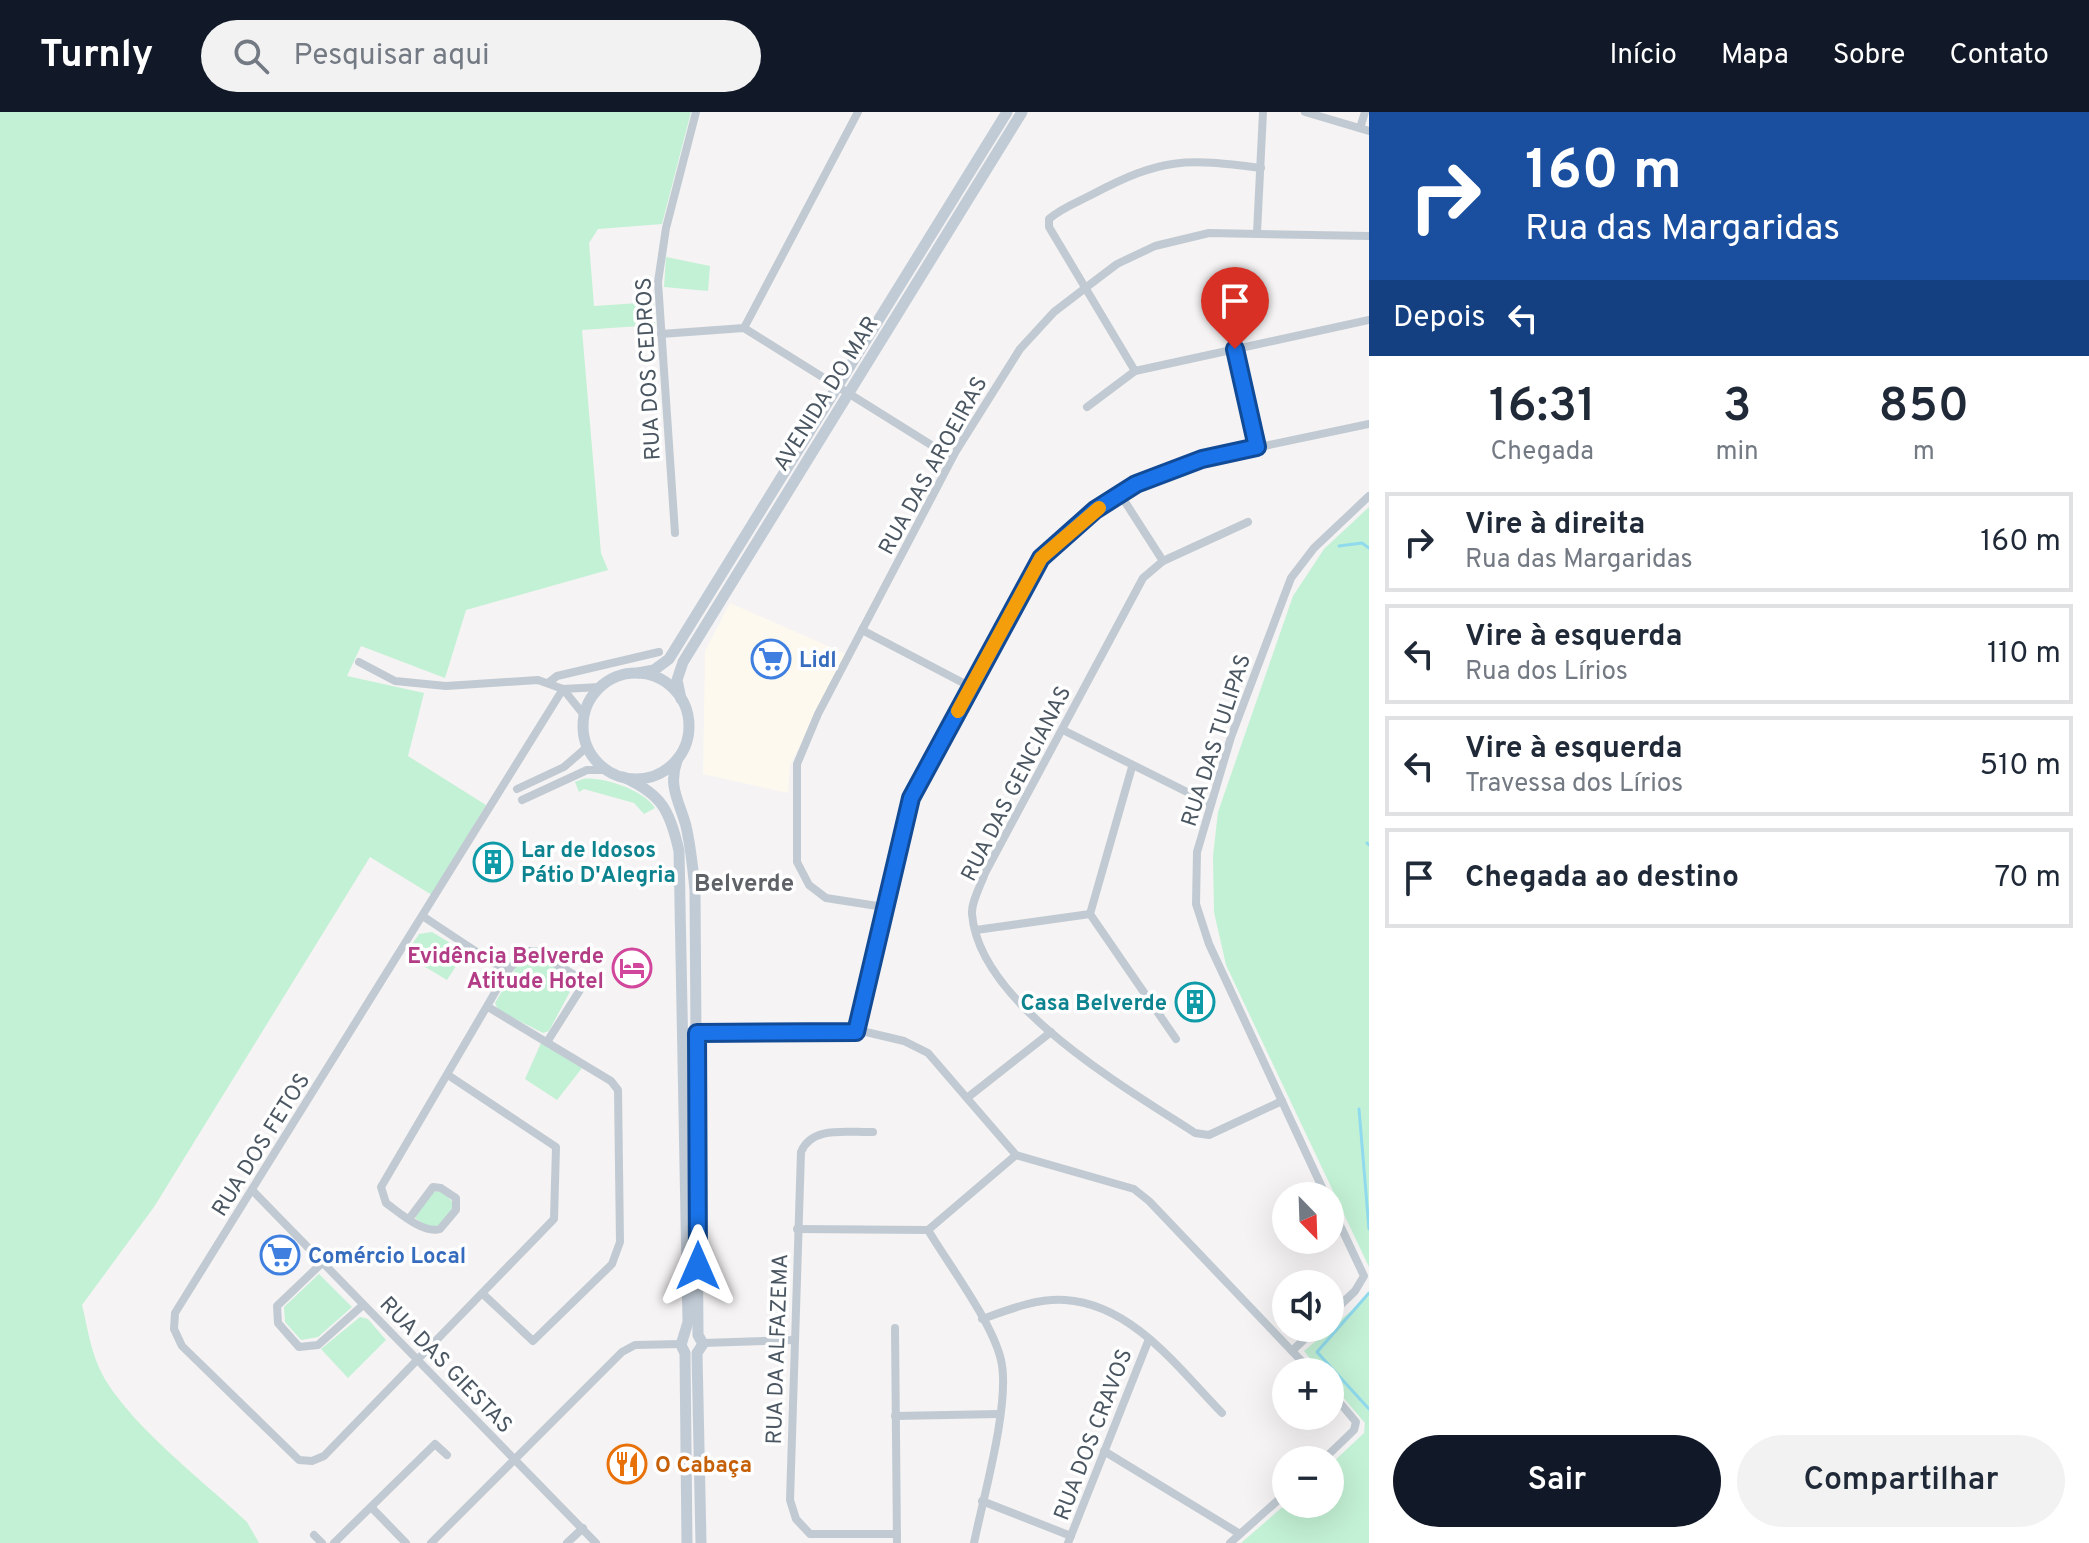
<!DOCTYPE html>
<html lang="pt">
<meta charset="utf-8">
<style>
body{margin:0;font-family:Overpass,sans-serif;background:#f2f2f3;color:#1f2937;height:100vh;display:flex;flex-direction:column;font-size:30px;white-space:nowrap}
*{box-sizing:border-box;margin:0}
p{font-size:26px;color:#747a83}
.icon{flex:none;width:44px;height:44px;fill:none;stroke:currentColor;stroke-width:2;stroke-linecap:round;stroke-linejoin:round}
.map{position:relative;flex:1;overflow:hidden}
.drawer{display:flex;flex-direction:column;background:#fff;width:720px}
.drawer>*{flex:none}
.top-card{background:#1a4fa0;color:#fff;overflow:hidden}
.needle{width:52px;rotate:157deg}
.buttons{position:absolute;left:1272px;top:1070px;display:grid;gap:16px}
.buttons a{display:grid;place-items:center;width:72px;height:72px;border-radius:50%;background:#fff;box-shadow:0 8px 32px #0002;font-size:40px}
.pin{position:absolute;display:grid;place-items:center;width:68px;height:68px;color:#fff;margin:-82px -34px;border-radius:50% 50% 50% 0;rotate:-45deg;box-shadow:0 0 8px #0007}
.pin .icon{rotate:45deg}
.me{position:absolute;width:88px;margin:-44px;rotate:0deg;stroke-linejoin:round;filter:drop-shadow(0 0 6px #0008)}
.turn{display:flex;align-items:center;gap:28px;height:168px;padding:0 24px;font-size:36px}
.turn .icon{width:104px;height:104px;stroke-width:2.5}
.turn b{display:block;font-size:56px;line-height:68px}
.then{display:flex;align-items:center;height:76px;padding:0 24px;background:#0003;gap:16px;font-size:30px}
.eta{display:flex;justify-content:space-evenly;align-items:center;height:136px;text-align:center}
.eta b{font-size:48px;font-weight:600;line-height:56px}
.action{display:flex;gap:16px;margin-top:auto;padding:16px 24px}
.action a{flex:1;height:92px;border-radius:48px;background:#111827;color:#fff;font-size:32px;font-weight:600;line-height:92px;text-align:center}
.action a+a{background:#f2f2f3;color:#1f2937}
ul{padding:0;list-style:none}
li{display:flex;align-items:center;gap:24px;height:100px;margin:0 16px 12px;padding:0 8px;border:4px solid #e0e1e3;border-radius:0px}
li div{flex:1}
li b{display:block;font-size:30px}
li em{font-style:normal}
header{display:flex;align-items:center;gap:48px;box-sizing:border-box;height:112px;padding:0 40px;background:#111827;color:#fff}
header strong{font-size:38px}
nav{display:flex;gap:44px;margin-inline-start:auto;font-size:28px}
.search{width:560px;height:72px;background:#f2f2f3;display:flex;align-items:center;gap:20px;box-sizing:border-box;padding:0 28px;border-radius:44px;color:#747a83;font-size:30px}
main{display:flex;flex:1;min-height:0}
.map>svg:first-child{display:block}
.commercial{fill:#fdf9ef}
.green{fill:#c3f1d5}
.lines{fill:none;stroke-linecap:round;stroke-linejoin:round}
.stream{stroke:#90daee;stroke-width:3}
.minor{stroke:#c1cad2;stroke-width:8}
.secondary{stroke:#c1cbd6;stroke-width:11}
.route-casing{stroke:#114b97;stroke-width:20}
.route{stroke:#1a73e8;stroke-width:14}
.slow{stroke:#f59e0b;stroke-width:14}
.labels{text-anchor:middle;stroke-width:7;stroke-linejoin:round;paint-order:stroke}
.street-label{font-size:22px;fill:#4a5661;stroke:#fff}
.shop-label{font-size:22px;font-weight:bold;fill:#366cbe;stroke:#fff;text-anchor:start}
.culture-label{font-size:22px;font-weight:bold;fill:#0d838f;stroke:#fff;text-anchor:start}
.hotel-label{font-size:22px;font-weight:bold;fill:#b23c85;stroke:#fff;text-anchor:end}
.food-label{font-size:22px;font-weight:bold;fill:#c56008;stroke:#fff;text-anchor:start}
.neighbourhood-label{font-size:24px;font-weight:bold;fill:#5f6368;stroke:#fff}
</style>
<header>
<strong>Turnly</strong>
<div class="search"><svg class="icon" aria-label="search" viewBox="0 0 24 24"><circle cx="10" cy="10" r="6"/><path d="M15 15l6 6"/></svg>Pesquisar aqui</div>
<nav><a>Início</a><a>Mapa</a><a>Sobre</a><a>Contato</a></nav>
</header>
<main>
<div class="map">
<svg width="1369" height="1431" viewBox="0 0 1369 1431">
<rect width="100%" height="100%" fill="#f5f3f3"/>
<path class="commercial" d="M730,491l116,51 -56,111 -2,28 -85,-19 2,-123z"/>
<g class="green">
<path d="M0,0h691l-29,112 -64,5 -9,14 5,63 60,-4 1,23 -73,5 19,223 7,17 -142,40 -21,68 -84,-32 -14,30 77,17 -16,63 78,49 -54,90 -62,-38 -216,350 -72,98c5,20 8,42 16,60 21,52 107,117 149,157l12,21h-259z"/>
<path d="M666,145l44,9 -2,25 -44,-4z"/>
<path d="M1369,395v760l-143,-302 -12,-53 -1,-56 5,-44 75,-216 31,-47z"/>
<path d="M583,667c20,-3 62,12 72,29l-11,6 -10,-11 -50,-14 -5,3 -4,-10z"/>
<path d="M432,820l33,20 -18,28 -42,-25 14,-21z"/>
<path d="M526,844c15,0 40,15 48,28l-25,47 -6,2 -45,-23 -3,-7 26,-44z"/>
<path d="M541,931l41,25 -25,32 -32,-21z"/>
<path d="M441,1079l14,13 -13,20 -12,4 -15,-10 14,-26z"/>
<path d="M319,1162l33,33 -34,30 -17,3 -16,-18 -1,-15z"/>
<path d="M1369,1184v247h-128l45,-39h44v-39l34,-32 1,-10 -35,-41v-10h-9l-17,-21z"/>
<path d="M360,1205l8,2 18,21 -38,38 -27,-29z"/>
</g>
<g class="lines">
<g class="stream">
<path d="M1339,434l23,-3 7,5"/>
<path d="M1367,731l2,2"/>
<path d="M1359,997l10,120"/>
<path d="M1369,1181l-52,59 52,57"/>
</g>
<g class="minor">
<path d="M1305,0l64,19"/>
<path d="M1360,16l5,-16"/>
<path d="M1257,121l6,-121"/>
<path d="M744,216l114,-216"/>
<path d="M661,222l83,-6 208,130"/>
<path d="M1235,237l22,98"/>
<path d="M1135,259l-86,-144v-8c12,-11 29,-17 44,-25 69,-36 91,-36 168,-26"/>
<path d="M1087,295l48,-36 234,-51"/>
<path d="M1120,382l43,67"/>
<path d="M1248,410l-85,39 -20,17 -158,295c-4,12 -14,29 -13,41 7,90 154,174 223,219l14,2 73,-34"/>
<path d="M675,421l-17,-251 8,-54 30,-116"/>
<path d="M862,518l109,57"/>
<path d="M359,550l36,19 51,5 92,-6 25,9 37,-2"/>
<path d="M548,571l9,-7 102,-24"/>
<path d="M563,577l21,26"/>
<path d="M1063,618l148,74"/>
<path d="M1132,655l-42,147 86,125"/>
<path d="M517,677l47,-22 23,-20"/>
<path d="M522,688l65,-30h19"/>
<path d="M884,795l-58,-9 -17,-13 -12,-23v-98l21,-50 138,-263 64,-102 34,-37 30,-23 33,-25 38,-18 54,-13 160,3"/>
<path d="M424,805l83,55"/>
<path d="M976,818l114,-16"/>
<path d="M856,920l55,-234 130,-240 54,-48 41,-26 66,-25 167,-35"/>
<path d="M681,921l185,-1 38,9 24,12 88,102 118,34 15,12 163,171"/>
<path d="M448,963l108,72 -2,72 -230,237 -12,5 -13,-1 -117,-114 -8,-17 1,-16 388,-624"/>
<path d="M967,986l84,-66"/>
<path d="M873,1020c-25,1 -61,-7 -72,20l-11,348 6,19 14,15h87"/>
<path d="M252,1078l344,353"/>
<path d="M1326,1084l-117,-252 -13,-40 1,-52 34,-115 60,-159 23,-30 55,-52"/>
<path d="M1330,1092l34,72 -9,15 -25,24"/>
<path d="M409,1107l24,-32 8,1 15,10v12l-16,19c-17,5 -40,-16 -54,-26l-5,-16 126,-215 18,-21h10l41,25 4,14 -33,52"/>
<path d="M797,1117l131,1 88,-75"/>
<path d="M928,1118c21,35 64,92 73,130 10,42 -18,138 -27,183"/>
<path d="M322,1151l-45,43 1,17 21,24 19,-2 45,-40"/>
<path d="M483,1182l50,47 79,-77 8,-22 -2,-152 -7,-9 -123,-74"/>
<path d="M982,1207c26,-9 54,-21 83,-19 67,4 114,69 157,113"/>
<path d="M895,1216l2,215"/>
<path d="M703,1231l92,-3"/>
<path d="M1292,1239l24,-23"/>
<path d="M895,1304l104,-2"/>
<path d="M1104,1339l136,83"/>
<path d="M1323,1348l31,-30 2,-8 -26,-31"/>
<path d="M982,1389l89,35"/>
<path d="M371,1395l35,36"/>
<path d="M314,1423l8,8"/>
<path d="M334,1431l101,-99 12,11"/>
<path d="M431,1431l191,-191 13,-7 46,-1"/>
<path d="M567,1431l16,-15"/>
<path d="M1068,1431l81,-204"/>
<path d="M1230,1431l56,-50"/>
</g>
<g class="secondary">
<path d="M638,561l16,-3 15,-11 338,-547"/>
<circle cx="636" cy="614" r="53"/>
<path d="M681,587l-4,-19 6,-18 339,-550"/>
<path d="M678,646c-11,28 1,42 8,68 5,22 7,43 9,64l3,445 5,9 -6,9 4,190"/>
<path d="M623,665c39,17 47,34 56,74l9,471 -7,23 4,8 2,190"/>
</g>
</g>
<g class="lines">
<g class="route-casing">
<path id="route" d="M698,1154l-1,-233 159,-1 55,-234 130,-240 54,-48 41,-26 66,-25 55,-12 -22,-98"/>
</g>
<use href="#route" class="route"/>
<path class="slow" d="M958,599l83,-153 58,-50"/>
</g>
<defs>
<g id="supermarket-ring" transform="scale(2)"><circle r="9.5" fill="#fff" stroke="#3f7fe0" stroke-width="1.5"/><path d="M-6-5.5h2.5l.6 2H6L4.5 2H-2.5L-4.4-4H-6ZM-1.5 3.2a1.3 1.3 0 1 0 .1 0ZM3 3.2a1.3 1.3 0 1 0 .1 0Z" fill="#3f7fe0"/></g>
<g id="building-ring" transform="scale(2)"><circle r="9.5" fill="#fff" stroke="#0f9aa8" stroke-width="1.5"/><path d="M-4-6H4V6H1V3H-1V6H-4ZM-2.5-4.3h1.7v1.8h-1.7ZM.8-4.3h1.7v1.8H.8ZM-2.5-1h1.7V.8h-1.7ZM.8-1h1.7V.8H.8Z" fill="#0f9aa8"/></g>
<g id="hotel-ring" transform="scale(2)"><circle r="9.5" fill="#fff" stroke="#d1479c" stroke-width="1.5"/><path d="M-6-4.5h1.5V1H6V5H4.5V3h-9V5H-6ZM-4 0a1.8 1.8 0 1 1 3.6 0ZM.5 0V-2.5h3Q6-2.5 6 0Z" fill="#d1479c"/></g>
<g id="restaurant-ring" transform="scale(2)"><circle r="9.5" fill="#fff" stroke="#e8710a" stroke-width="1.5"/><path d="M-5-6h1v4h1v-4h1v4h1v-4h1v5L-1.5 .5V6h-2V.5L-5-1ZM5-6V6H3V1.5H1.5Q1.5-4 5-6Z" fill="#e8710a"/></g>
</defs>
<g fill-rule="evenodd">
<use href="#supermarket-ring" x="771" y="547"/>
<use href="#building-ring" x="493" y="750"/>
<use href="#hotel-ring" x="632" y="856"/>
<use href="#building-ring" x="1195" y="890"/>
<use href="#supermarket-ring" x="280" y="1143"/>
<use href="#restaurant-ring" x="627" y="1352"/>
</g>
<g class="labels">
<g class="street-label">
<text transform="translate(647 257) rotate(-93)" y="8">RUA DOS CEDROS</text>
<text transform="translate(825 281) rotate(-58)" y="8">AVENIDA DO MAR</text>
<text transform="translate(932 353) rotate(-61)" y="8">RUA DAS AROEIRAS</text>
<text transform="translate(1215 628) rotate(-72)" y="8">RUA DAS TULIPAS</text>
<text transform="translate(1015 671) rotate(-63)" y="8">RUA DAS GENCIANAS</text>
<text transform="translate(260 1032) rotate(-58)" y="8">RUA DOS FETOS</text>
<text transform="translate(776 1237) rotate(-88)" y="8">RUA DA ALFAZEMA</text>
<text transform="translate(447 1252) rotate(46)" y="8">RUA DAS GIESTAS</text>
<text transform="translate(1092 1322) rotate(-69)" y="8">RUA DOS CRAVOS</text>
</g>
<g class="shop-label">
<text x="799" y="555">Lidl</text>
<text x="308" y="1151">Comércio Local</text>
</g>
<g class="culture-label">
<text x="521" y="745">Lar de Idosos<tspan x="521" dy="25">Pátio D'Alegria</tspan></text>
<text x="1167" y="898" text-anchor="end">Casa Belverde</text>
</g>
<g class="hotel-label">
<text x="604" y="851">Evidência Belverde<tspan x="604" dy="25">Atitude Hotel</tspan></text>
</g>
<g class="food-label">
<text x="655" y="1360">O Cabaça</text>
</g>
<g class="neighbourhood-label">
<text x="744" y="779">Belverde</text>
</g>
</g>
</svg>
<div class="buttons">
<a><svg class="needle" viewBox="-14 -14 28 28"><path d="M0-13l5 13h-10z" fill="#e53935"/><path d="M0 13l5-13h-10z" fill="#747a83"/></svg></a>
<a><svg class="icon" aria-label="sound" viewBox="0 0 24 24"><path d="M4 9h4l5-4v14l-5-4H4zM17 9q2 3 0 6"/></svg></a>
<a>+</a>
<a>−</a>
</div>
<div class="pin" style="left:1235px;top:237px;background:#d93025"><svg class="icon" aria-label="arrive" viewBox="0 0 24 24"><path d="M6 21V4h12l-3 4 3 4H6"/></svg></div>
<svg class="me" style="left:698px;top:1154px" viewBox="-20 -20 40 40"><path d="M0-17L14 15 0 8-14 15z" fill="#1a73e8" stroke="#fff" stroke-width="4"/></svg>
</div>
<section class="drawer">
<div class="top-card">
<div class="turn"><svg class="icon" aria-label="right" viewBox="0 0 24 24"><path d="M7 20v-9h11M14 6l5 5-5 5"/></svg><div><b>160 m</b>Rua das Margaridas</div></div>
<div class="then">Depois<svg class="icon" aria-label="left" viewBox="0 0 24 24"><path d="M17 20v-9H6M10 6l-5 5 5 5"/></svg></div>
</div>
<div class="eta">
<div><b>16:31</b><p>Chegada</p></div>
<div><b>3</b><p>min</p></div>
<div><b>850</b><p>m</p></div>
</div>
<ul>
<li><svg class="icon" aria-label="right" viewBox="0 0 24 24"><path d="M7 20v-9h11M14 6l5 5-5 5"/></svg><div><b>Vire à direita</b><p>Rua das Margaridas</p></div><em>160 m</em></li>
<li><svg class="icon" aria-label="left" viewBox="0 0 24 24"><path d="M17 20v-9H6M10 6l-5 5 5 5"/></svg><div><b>Vire à esquerda</b><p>Rua dos Lírios</p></div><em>110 m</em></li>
<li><svg class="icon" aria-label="left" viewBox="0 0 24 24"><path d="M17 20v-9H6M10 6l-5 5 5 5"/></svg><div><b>Vire à esquerda</b><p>Travessa dos Lírios</p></div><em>510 m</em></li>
<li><svg class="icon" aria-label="arrive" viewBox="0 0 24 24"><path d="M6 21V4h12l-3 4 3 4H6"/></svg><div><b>Chegada ao destino</b></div><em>70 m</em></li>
</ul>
<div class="action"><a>Sair</a><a>Compartilhar</a></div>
</section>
</main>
